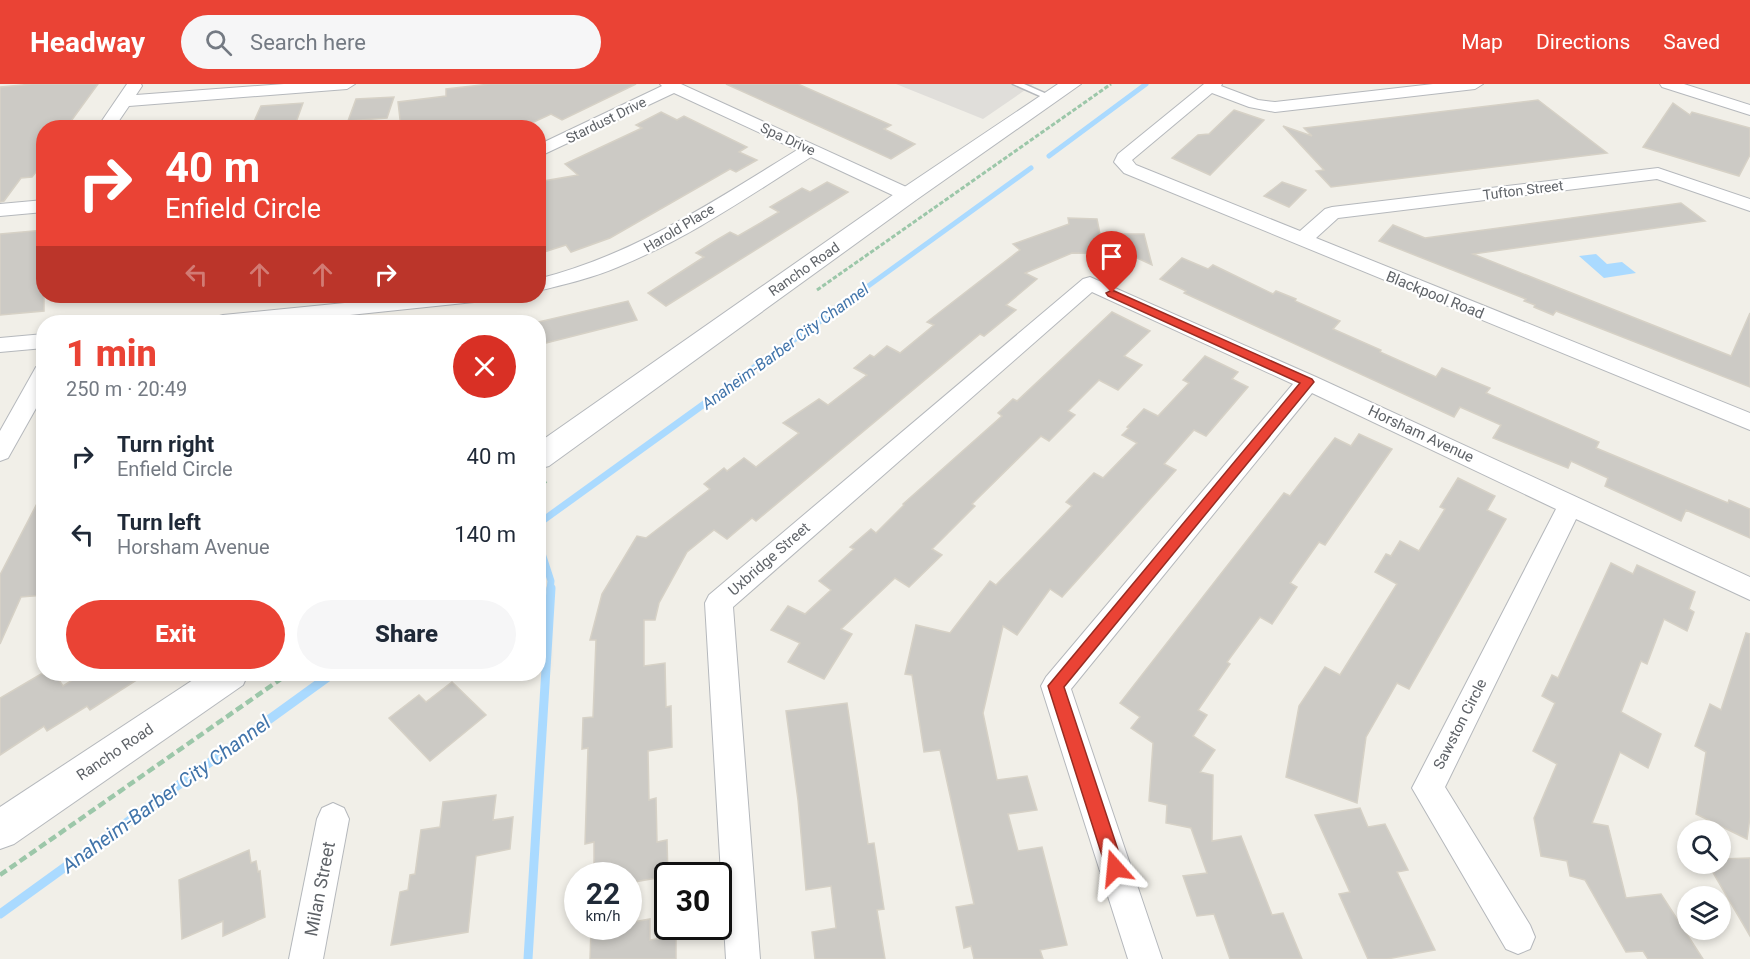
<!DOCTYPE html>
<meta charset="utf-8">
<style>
body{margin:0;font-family:Roboto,sans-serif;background:#f6f6f7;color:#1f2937;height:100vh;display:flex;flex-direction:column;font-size:22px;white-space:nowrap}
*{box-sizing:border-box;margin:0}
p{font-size:20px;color:#747a83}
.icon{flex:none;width:33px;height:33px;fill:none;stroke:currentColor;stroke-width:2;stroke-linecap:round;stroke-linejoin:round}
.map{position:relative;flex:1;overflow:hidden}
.sheet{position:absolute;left:36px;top:231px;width:510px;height:366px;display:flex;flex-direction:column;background:#fff;border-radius:24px;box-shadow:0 3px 9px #0003}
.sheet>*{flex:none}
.guide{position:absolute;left:36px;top:36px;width:510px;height:183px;border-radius:24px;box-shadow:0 3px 9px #0003;background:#ea4335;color:#fff;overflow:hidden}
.fabs{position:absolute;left:1677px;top:736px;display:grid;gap:12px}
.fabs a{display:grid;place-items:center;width:54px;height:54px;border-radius:50%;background:#fff;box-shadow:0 3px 9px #0003;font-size:30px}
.speed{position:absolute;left:564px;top:778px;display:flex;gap:12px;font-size:30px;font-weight:700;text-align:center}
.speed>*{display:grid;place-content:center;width:78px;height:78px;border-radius:50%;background:#fff;box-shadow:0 3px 9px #0003;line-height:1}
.speed small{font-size:15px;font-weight:400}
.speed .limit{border:3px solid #111;border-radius:9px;background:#fff;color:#111}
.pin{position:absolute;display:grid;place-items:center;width:51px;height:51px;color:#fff;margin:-62px -26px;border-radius:50% 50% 50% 0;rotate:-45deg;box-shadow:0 0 6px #0007}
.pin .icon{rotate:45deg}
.me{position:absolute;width:66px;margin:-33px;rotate:342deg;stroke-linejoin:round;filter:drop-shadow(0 0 4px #0008)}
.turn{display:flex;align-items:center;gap:21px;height:126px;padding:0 30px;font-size:27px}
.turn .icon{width:78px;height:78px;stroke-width:2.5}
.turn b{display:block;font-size:42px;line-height:51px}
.lanes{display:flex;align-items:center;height:57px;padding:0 30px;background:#0003;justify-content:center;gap:30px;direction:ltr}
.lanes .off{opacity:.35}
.round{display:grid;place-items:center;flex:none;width:63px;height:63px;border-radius:32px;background:#f6f6f7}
.summary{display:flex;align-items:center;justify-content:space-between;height:102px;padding:0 30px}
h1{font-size:36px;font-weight:800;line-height:45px;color:#ea4335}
.cta{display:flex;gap:12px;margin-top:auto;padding:12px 30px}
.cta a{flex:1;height:69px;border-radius:36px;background:#ea4335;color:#fff;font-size:24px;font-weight:800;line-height:69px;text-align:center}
.cta a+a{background:#f6f6f7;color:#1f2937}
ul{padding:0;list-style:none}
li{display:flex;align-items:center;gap:18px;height:78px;padding:0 30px}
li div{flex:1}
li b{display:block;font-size:22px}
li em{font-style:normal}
header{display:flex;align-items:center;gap:36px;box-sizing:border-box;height:84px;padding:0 30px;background:#ea4335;color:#fff}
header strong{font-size:28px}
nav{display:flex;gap:33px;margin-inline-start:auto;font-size:21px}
.search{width:420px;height:54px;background:#f6f6f7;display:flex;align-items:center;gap:15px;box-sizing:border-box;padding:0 21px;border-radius:33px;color:#747a83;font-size:22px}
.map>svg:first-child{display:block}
.industrial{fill:#e0deda}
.water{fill:#aadaff}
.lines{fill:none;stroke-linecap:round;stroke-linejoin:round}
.stream-far2{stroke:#aadaff;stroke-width:5}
.stream-far1{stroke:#aadaff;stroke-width:7}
.stream{stroke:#aadaff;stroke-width:9}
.building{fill:#cccac5;stroke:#d6d1c6;stroke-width:1.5}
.service-casing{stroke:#b5b8bc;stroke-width:3}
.minor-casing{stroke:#b5b8bc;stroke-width:2}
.tertiary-casing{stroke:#b5b8bc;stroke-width:2}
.path-far2{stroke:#9cc7a9;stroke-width:3;stroke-dasharray:4.5 2;stroke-linecap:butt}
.path-far1{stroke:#9cc7a9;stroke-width:4;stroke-dasharray:5 3;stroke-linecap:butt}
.path{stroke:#9cc7a9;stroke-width:4.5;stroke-dasharray:8 4;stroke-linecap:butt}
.service{fill:#fff;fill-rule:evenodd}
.minor{fill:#fff;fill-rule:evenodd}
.tertiary{fill:#fff;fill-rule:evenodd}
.route{fill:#ea4335;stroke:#982c22;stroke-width:1.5}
.labels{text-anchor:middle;stroke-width:4.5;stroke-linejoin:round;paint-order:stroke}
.far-street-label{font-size:14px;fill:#5f6368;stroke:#fff}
.street-label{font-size:15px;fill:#5f6368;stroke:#fff}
.water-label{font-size:16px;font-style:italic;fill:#4174aa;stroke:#fff}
.near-street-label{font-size:18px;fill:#5f6368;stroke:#fff}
.near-water-label{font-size:20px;font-style:italic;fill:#4174aa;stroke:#fff}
</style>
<header>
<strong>Headway</strong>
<div class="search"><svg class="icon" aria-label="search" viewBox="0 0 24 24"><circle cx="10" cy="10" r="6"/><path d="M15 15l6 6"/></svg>Search here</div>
<nav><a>Map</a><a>Directions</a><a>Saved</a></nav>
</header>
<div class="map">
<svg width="1750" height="875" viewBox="0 0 1750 875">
<rect width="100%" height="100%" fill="#f1efe8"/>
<path class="industrial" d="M896,0h138l-51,35z"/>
<path class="water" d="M1596,170l11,10 15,-2 14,11 -32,5 -25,-22z"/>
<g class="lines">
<g class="stream-far2">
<path d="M1049,72l97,-72"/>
<path d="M842,221l189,-137"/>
</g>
<g class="stream-far1">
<path d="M538,440l306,-221"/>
<path d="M538,457l13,40 -1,9"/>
</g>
<g class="stream">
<path d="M0,830l332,-240"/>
<path d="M528,875l23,-371"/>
</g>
</g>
<g class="building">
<path d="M33,0h65l-32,44h-22v34l-12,15 -11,1 -17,23 -4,1v-115z"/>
<path d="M490,0h146l-74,36 -11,-6 -30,14h-120l-3,-26 48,-6v-7z"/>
<path d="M726,0h72l93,41 -7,4 31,15 -24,15z"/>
<path d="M394,13l-7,21 -39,3 8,-22z"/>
<path d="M1538,16l69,53 -276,34 -15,-16 8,-1 -41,-44 29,10 -8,-8z"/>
<path d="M303,19l-9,25h-43l10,-22z"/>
<path d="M1673,19l17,12 2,-3 58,16v27l-11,21 -96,-29z"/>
<path d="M1234,26l30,10 -54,55 -38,-17 26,-23 11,-1z"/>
<path d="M661,28l16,8 7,-4 63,31 -8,5 18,8 -21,12 -6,-3 -120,69 -39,14 -5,-7 -28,9v-72l40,-7 -13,-11 77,-36 -6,-3z"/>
<path d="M827,98l21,10 -182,114 -18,-13 56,-36 -8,-4 19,-12 15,-9 8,4 41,-24 -9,-5 32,-19 8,4z"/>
<path d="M1282,98l24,8 -17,17 -25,-11z"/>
<path d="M1681,119l24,18 -232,33 258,102 19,-43v74l-194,-76 -3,4 -19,-8 1,-2 -11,-4 2,-2 -147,-58 14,-16 32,13z"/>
<path d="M1068,134l29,1 3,15h44l8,31 -17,-8h-26v-3l-37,-1 -47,20 12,6 -31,26 10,5 -32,26 -4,-2 -224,187 -4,-3 -25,21 -13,-9 -27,22 -28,51 -4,17h-11v46l21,-3 1,44 5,-1 1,41 -24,4 1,49 7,-2 1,44 10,-2 1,36 -40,7v-7h-34v-34l-9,2 3,-96 -6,1 1,-31 10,-1 3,-77h-6l12,-46 35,-58 9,2 64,-49 -6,-5 20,-16 3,3 17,-13 12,9 43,-34 -16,-10 36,-24 9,6 39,-30 -13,-7 16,-13 4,2 13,-11 13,7 34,-28 -7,-3 93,-72 -7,-6 56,-20z"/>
<path d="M44,146v81l-44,4v-81z"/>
<path d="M1182,174l26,11 5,-4 60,29 3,-3 20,8 -1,2 45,20 -7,8 48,21 -1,2 56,25 6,-9 48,20 -4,5 113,49 -3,6 132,55 1,-3 21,9v29l-64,-28 -5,11 -76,-35 3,-8 -37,-17 -3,7 -75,-30 8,-13 -41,-18 -6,10 -270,-124 2,-2 -26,-12z"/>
<path d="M628,217l9,19 -99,25v-23z"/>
<path d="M1112,228l38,19 -26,25 18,9 -24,25 -19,-10 -31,31 7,4 -26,26 -8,-5 -69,68 3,2 -43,43 10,6 -33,32 -14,-9 -54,51 11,5 -28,45 -36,-17 12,-19 -29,-13 17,-24 17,8 26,-24 -12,-9 35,-32 -4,-2 21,-18 5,4 28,-28 -1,-1 99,-88 -4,-3 15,-14 4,2z"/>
<path d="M1205,272l33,16 -6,7 16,8 -42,49 -12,-6 -30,34 12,6 -114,127 -12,-8 -33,46 -14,-9 -20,87 14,67 30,-4 10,34 -29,4 10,37 24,-4 25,98 -27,5 3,9h-69l-3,-13 -7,2 -8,-41 18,-3 -34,-154 -16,2 -12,-77 -7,-1 11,-49 34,8 40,-52 6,4 76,-79 -6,-4 28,-29 9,5 34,-35 -15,-8 7,-7 -2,-1 17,-18 14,7 31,-33 -6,-3z"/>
<path d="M1359,350l33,15 -67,96 -6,-3 -29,41 7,4 -25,37 -12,-7 -33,45 3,2 -32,46 9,5 -14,21 22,14 -15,22 13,3 -1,66 29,-5 31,79 11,-2 19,46h-72l-16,-45 -17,2 -14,-40 24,-3 -16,-45 -25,-5 1,-18 -18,-4 4,-58 -22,-15 9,-11 -20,-14 164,-210 6,3 45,-58 16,8z"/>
<path d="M1458,394l37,18 -8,14 19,9 -97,170 -12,-6 -31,54 -9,66 -71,-26 13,-71 26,-39 15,8 57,-91 -22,-12 11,-18 5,2 9,-15 19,10 26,-42 -5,-2z"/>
<path d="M44,406v105l-23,2 -21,47v-69z"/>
<path d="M1611,479l22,11 4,-9 58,27 -6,17 5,3 -7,19 -23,-12 -17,45 -6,-3 -20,51 40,22 -13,34 -28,-16 -28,71 16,3 18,72 35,-4 42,65h-55l-5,-8 -17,1 -41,-72 -15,-4 -3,-15 -26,-5 -7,-38 23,-54 -24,-13 22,-48 -13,-7 10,-21 6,3z"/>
<path d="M1746,549l4,1v183l-3,22 -51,-25 10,-62 -11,-6 15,-42 11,6z"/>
<path d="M41,590h14l8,12 19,-12h64l-56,36 -3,-4 -40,25 -3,-5 -44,29v-57z"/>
<path d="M452,598l34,33 -56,46 -41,-43 30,-23 7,7z"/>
<path d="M847,619l21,141 6,-1 10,66 -7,1 8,49h-70l-3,-27 24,-4 -5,-42 -25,4 -8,-90 -12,-89z"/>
<path d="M496,711l-3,25 20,-3 -3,32 -34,7 -8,76 -77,13 9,-53 8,-2 2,-15 5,-1 6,-44 19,-3 3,-25z"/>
<path d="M1360,724l8,19 17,-3 23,46 -11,2 38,78 -48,9h-19l-29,-65 11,-2 -35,-77z"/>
<path d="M249,766l2,13 5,-2 2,11 2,-1 5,46 -42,19v-15l-41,18 -3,-59z"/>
<path d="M1750,774v78l-42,-72h12v-5z"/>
<path d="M650,835v21l26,-4v23h-86l1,-30 37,-2v-4z"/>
</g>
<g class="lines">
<g class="service-casing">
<path id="service" d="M1013,0h11l32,14 -7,2z"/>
</g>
<g class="minor-casing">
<g id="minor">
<path d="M127,0h14l1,2 -6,9 148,-11h71l-8,5 -218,17 -15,22h-17z"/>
<path d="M660,0h21l234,107 2,4 -2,4h-14l-90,-42c-62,39 -124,82 -193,110 -26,11 -52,17 -80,24v-12c96,-24 176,-78 259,-129l-123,-57 -136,64v-12l124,-59z"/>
<path d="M1204,0h18l-1,2 37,14 17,2 158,-18h50l-8,5 -200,23 -26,-5 -37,-14 -80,67 4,5 164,66 25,-22 7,-2 326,-39 92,31v12l-93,-32 -319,39 -22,20 434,175v17l-626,-257 -10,-11 4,-8z"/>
<path d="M1660,0h24l66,21v10l-88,-28z"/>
<path d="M44,116v12l-44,4v-12z"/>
<path d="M1090,193l226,100 434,200v23l-174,-81 -131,268 85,138 5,12 -5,12 -12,5 -12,-5 -94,-161 144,-279 -244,-116 -241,296 91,270h-34l-87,-273 5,-9 247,-293 -201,-92 -359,315 27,352h-34l-21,-356 4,-8 374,-316z"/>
<path d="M415,212h69l-3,5 -7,1 -191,20h-71l4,-5 7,-2z"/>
<path d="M44,250v14l-44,4v-14z"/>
<path d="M44,281v29l-36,64 -8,3v-30l36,-64z"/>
<path d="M333,719l11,5 5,11 -26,140h-34l28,-140 5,-11z"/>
</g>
</g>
<g class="tertiary-casing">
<g id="tertiary">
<path d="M1058,0h23l-165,116 -367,266 -11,3v-26l362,-253z"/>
<path d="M202,590h46l-5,11 -229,159 -14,5v-42z"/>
</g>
</g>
<path class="path-far2" d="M817,206l294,-206"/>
<path class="path-far1" d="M538,403l8,-6"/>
<path class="path" d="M0,791l288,-201"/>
<use href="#service" class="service"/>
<use href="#minor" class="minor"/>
<use href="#tertiary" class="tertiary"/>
</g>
<path class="route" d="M1112,206l200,89 2,3 -250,305 60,181 -3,6 -6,3 -6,-3 -3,-6 -58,-182 252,-303 -192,-87 -2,-3z"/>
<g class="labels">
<g class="far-street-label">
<text transform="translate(606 36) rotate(-26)" y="5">Stardust Drive</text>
<text transform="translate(788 55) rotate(25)" y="5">Spa Drive</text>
<text transform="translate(1523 106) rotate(-7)" y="5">Tufton Street</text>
<text transform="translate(679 144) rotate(-31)" y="5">Harold Place</text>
<text transform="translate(804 185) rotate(-35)" y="5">Rancho Road</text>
</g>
<g class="street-label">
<text transform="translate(1435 211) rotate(22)" y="5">Blackpool Road</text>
<text transform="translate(1421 350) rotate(25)" y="5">Horsham Avenue</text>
<text transform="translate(769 475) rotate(-41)" y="5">Uxbridge Street</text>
<text transform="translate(1460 640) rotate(-63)" y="5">Sawston Circle</text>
<text transform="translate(115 668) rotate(-34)" y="5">Rancho Road</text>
</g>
<g class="water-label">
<text transform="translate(785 262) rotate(-36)" y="6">Anaheim-Barber City Channel</text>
</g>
<g class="near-street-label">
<text transform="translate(320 805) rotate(-79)" y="6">Milan Street</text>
</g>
<g class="near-water-label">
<text transform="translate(166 710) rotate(-36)" y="7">Anaheim-Barber City Channel</text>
</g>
</g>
</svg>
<div class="fabs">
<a><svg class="icon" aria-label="search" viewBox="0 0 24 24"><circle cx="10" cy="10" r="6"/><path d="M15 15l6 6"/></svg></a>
<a><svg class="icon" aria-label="layers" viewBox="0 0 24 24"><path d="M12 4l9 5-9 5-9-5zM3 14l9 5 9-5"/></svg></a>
</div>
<div class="speed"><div>22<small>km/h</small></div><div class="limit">30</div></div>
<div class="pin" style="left:1112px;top:209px;background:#d93025"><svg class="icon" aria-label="arrive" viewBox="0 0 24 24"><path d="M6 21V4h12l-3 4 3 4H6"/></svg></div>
<svg class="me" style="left:1115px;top:784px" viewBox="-20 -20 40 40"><path d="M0-17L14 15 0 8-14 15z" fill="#ea4335" stroke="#fff" stroke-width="4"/></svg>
<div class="guide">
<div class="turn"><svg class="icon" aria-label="right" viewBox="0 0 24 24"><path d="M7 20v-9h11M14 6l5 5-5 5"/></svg><div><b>40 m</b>Enfield Circle</div></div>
<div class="lanes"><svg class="icon off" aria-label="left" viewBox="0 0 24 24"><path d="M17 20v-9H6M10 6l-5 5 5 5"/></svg><svg class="icon off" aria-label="ahead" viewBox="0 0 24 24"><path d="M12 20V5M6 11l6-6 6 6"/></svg><svg class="icon off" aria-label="ahead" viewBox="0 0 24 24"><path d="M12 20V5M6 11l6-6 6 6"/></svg><svg class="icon" aria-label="right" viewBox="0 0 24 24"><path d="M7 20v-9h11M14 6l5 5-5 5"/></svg></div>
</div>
<section class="sheet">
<div class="summary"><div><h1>1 min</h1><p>250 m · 20:49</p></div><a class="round" style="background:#d93025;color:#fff"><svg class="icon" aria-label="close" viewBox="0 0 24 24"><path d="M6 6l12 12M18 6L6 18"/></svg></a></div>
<ul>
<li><svg class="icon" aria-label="right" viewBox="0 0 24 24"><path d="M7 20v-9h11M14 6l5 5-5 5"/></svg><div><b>Turn right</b><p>Enfield Circle</p></div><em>40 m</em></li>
<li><svg class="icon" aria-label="left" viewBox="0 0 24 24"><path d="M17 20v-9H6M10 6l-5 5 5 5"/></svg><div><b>Turn left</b><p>Horsham Avenue</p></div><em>140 m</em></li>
</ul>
<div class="cta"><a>Exit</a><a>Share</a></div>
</section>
</div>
